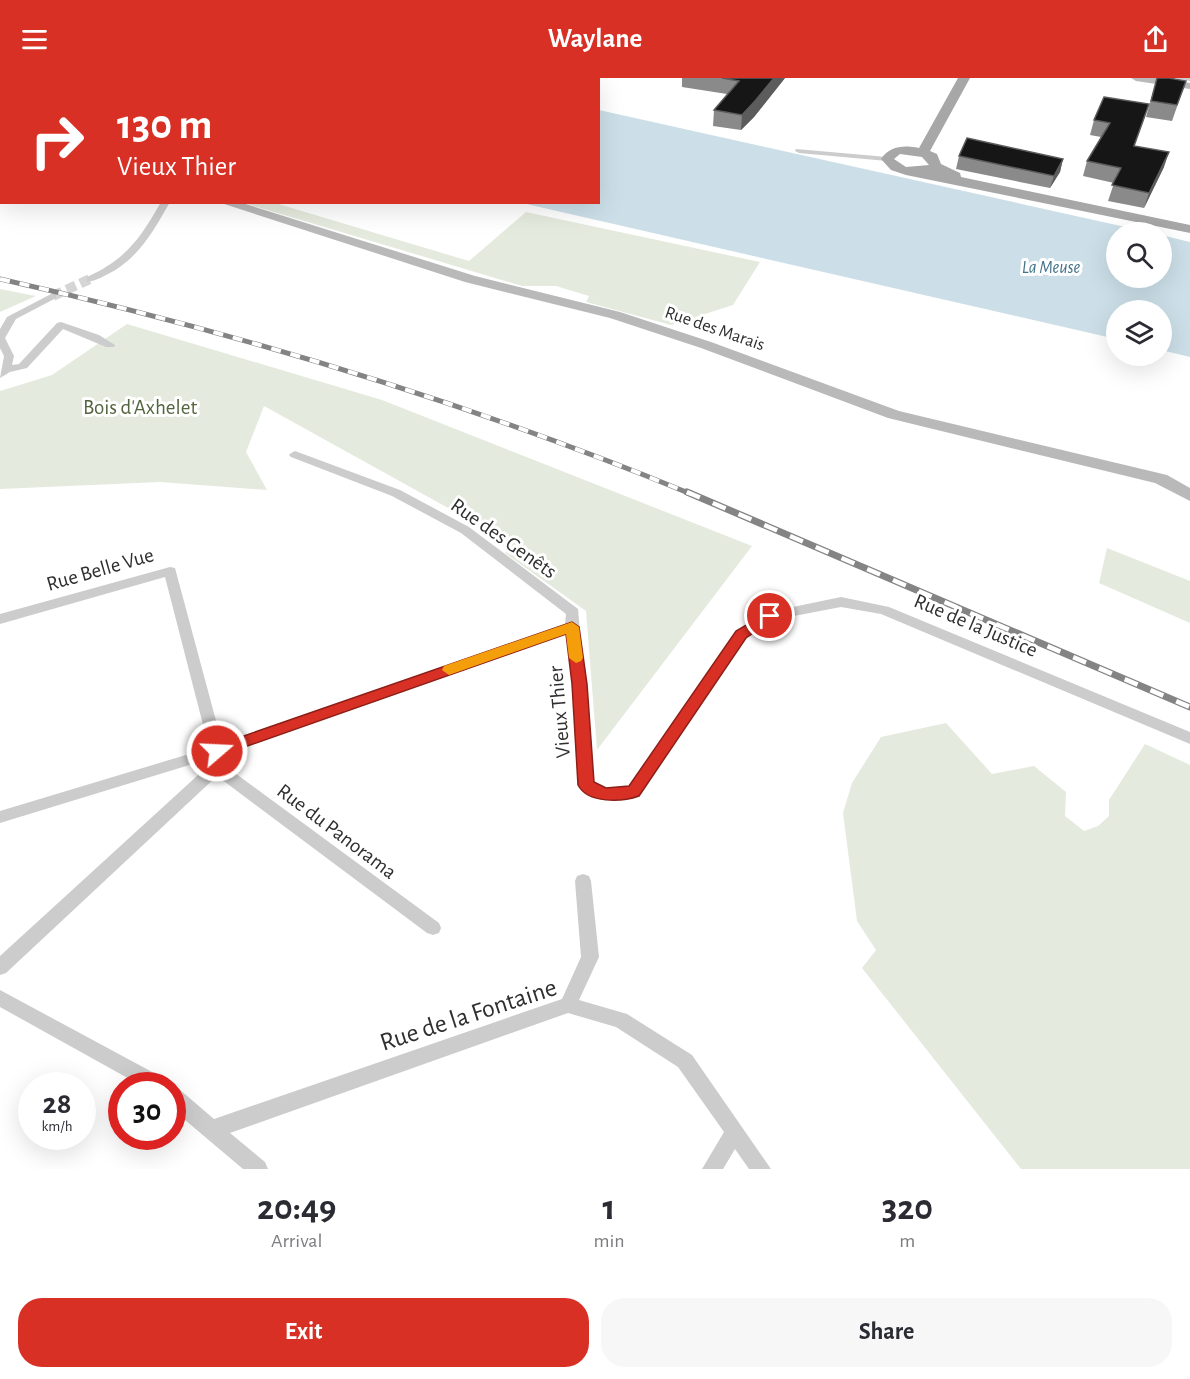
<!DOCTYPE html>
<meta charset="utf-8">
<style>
body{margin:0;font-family:"Alegreya Sans",sans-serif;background:#f7f7f7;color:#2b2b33;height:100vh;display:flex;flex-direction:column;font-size:22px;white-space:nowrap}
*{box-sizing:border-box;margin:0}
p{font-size:20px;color:#7c7c81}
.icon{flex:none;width:33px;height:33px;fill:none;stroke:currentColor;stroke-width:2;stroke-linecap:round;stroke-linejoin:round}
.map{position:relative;height:1091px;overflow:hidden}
.drawer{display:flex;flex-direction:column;background:#fff;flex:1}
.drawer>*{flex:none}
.hud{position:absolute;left:0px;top:0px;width:600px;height:126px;box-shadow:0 6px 24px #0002;background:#d93025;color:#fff;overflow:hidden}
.controls{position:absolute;left:1106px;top:144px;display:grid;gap:12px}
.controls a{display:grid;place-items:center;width:66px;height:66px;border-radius:50%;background:#fff;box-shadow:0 6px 24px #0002;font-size:30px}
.speed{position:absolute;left:18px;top:994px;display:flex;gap:12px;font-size:30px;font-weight:700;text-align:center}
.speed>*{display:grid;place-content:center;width:78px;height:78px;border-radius:50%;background:#fff;box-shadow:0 6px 24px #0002;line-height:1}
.speed small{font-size:15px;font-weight:400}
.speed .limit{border:9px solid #d22;background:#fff;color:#111}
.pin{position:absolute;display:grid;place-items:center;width:51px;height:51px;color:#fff;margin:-26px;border:3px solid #fff;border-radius:50%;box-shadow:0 2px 6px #0007}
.me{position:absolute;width:66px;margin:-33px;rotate:71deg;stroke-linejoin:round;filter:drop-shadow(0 0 4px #0008)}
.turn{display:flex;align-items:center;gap:21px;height:126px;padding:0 18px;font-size:27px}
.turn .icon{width:78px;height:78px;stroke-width:2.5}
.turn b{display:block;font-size:42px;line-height:51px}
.eta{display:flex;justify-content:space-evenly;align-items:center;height:102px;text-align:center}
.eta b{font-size:36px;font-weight:700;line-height:42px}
.primary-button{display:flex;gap:12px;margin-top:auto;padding:12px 18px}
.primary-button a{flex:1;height:69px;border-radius:24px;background:#d93025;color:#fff;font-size:24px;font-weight:700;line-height:69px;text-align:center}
.primary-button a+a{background:#f7f7f7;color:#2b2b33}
header{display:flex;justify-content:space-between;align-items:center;height:78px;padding:0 18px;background:#d93025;color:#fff;font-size:27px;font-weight:700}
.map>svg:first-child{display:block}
.green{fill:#e5eade}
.water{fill:#ccdfe8}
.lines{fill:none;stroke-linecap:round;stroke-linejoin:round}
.street-tunnel{stroke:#d5d5d5;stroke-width:10;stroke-dasharray:10 5;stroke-linecap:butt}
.street{fill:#ccc;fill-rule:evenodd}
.secondary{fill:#b9b9b9;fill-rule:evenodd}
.primary{fill:#a7a7a7;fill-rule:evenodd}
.rail-far1-casing{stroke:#848484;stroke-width:5}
.rail-casing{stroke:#848484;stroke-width:7}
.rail-far1{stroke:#fff;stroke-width:4;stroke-dasharray:10;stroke-linecap:butt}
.rail{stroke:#fff;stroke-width:4.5;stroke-dasharray:14;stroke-linecap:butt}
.wall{fill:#8a8a8a}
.shaded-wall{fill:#5c5c5c}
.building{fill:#161616;stroke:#5c5c5c;stroke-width:1.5}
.route{fill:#d93025;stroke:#8d1f18;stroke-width:1.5}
.slow{fill:#f59e0b}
.labels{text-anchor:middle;stroke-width:6;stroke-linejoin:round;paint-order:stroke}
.far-water-label{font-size:18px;font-style:italic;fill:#447389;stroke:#fff}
.far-street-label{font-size:18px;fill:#2f2f2f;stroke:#fff}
.park-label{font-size:21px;fill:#546640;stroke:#fff}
.street-label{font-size:21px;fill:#2f2f2f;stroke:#fff}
.near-street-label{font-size:26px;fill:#2f2f2f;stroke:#fff}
</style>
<header><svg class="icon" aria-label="menu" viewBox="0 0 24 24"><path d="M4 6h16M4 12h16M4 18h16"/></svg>Waylane<svg class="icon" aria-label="share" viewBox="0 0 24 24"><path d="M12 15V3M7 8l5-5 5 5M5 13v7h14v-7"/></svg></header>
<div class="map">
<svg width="1190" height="1091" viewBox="0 0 1190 1091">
<rect width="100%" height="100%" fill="#fff"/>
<g class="green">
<path d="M244,125h31l194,58 57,-49 234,50 -27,43 -62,20 -85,-23 3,-6 -33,-10h-34z"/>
<path d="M0,211l36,7 -36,16z"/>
<path d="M127,246l255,76 370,146 -155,204 -11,-139 -81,-58 4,-3 -41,-31 -204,-113 -18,46 21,38 -107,-8 -160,7v-98l52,-16z"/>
<path d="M1107,470l83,33v42l-91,-40z"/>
<path d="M946,645l46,51 42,-8 32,26 -1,24 19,15 14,-5 11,-10v-16l36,-56 45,21v404h-169l-159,-201 14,-18 -19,-29 -14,-108 9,-30 29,-46z"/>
</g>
<g class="water">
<path d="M0,0h445l8,1 -451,1 -1,4z"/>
<path d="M599,32l549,122h-32v46h45v-43l29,7v115l-29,-7v-40h-45v29l-594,-136 76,-1z"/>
</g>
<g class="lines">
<path class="street-tunnel" d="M53,218l37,-17"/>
<g class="street">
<path d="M1175,0h15v3z"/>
<path d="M796,71l91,8 4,2 -4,2 -88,-8 -4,-2z"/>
<path d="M161,124h9c-17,30 -33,59 -66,74 -6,3 -11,6 -17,5v-4c39,-18 53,-38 74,-75z"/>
<path d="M53,215l3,1v4l-40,21 -11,19 9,18 -2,9 7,-1 38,-41 4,-1 38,13 16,10 -1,2h-8l-43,-18 -36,39 -17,4 -10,6 4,-22 -4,-8v-19l7,-12z"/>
<path d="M295,373l105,39 69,37 109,82 15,173 13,6 24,-2 106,-154 28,-19 77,-16 48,10 301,125v12l-309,-130 -40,-7 -68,13 -27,18 -107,158c-17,6 -51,7 -61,-11l-6,-101 -6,-50 -342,120v11l215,158 2,5 -2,5 -6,2 -6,-2 -210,-157 -211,197 -6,2v-19l209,-191v-6l-209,64v-12l209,-63 -44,-171 -165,47v-10l170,-47 5,1 47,175 343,-119 1,-10 -105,-81 -69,-37 -101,-39 -2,-2 2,-2z"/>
<path d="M583,796l6,2 2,5 8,76 -20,43 48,14 65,41 79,114h-22l-14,-20 -12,20h-21l22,-37 -46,-65 -62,-40 -48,-14 -338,120 35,29 3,7h-25l-71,-60v-22l7,2 35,30 348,-120 19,-42 -6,-76 2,-5z"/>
<path d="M0,912l167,90 2,6h-27l-142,-79z"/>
</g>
<g class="secondary">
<path d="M1131,0h27l32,5v6l-54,-8z"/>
<rect x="0" y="81" width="2" height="8"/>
<path d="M218,124h21l236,74 145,36 91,30 188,69 268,64 23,13v13l-35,-18 -267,-65 -187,-70 -91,-30 -145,-36z"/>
</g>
<path class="primary" d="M958,0h12l-40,73 7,3 4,10 19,9 1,4 229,48v8l-284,-58 -15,-5 -10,-11c9,-13 22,-14 38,-11zM900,76l22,3 7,8 -23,2 -12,-8z"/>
<g class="rail-far1-casing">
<path id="rail-far1" d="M0,201c236,53 467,123 691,215"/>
</g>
<g class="rail-casing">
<path id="rail" d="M687,414l503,215"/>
</g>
<use href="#rail-far1" class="rail-far1"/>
<use href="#rail" class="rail"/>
</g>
<g class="wall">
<path d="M682,0h103l-31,39 -13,13 -28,-4 1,-16 13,-16 -45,-7z"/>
<path d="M1157,0l29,3 -14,40 -26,-4z"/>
<path d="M1104,19l31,49 29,21 -20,41 -36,-7 6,-18 -31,-7 4,-15 14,-24 -11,-2 4,-15z"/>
<path d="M959,78l104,3 -3,13 -10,16 -94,-19z"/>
</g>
<g class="shaded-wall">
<path d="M774,0h11l-31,39 -13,13 1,-15z"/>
<path d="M1169,74l-5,15 -20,41 5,-15z"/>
<path d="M1063,81l-3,13 -10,16 4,-12z"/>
</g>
<g class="building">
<path d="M722,0h52l-19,23 -13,14 -28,-5 25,-29z"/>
<path d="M1157,0h12l17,3 -9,24 -26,-4z"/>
<path d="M1104,19l45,7 -15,42 35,6 -20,41 -37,-8 9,-17 -34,-7 23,-38 -16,-3z"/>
<path d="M967,60l96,21 -9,17 -95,-20z"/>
</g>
<path class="route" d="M770,533l4,2v6l-28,19 -107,158c-17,6 -51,8 -61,-11l-6,-101 -6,-50 -344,121h-10l-3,-4 3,-4 360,-125 7,5 8,57 7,98 12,6 23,-2 107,-155z"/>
<path class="slow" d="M572,544l7,5 4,31 -2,3 -5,2 -7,-5 -3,-24 -117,41 -7,-5 2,-4z"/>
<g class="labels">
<g class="far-water-label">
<text x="1051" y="195">La Meuse</text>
</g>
<g class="far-street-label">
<text transform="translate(715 250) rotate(19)" y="6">Rue des Marais</text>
</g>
<g class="park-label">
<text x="140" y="336">Bois d'Axhelet</text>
</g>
<g class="street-label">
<text transform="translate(504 460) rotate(35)" y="7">Rue des Genêts</text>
<text transform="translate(100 491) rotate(-16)" y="7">Rue Belle Vue</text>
<text transform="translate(976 547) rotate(23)" y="7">Rue de la Justice</text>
<text transform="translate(559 634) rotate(-95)" y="7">Vieux Thier</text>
<text transform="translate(337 753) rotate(37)" y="7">Rue du Panorama</text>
</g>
<g class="near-street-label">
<text transform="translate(468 936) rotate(-18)" y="9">Rue de la Fontaine</text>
</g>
</g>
</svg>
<div class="controls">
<a><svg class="icon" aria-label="search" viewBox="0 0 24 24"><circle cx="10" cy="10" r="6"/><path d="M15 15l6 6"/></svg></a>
<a><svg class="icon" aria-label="layers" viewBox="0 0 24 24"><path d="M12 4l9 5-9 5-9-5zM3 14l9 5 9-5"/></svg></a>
</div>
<div class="speed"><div>28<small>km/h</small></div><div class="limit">30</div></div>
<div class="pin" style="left:770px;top:538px;background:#d93025"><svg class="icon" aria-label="arrive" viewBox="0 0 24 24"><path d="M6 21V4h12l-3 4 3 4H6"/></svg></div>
<svg class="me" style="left:217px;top:673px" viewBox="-20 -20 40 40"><circle r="17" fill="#d93025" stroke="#fff" stroke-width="3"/><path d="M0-11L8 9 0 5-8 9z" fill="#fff"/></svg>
<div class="hud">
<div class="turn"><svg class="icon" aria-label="right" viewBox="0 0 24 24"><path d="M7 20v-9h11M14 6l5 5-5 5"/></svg><div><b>130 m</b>Vieux Thier</div></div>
</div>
</div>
<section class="drawer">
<div class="eta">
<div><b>20:49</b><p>Arrival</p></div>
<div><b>1</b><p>min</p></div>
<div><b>320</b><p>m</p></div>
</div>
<div class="primary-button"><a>Exit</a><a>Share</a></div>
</section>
